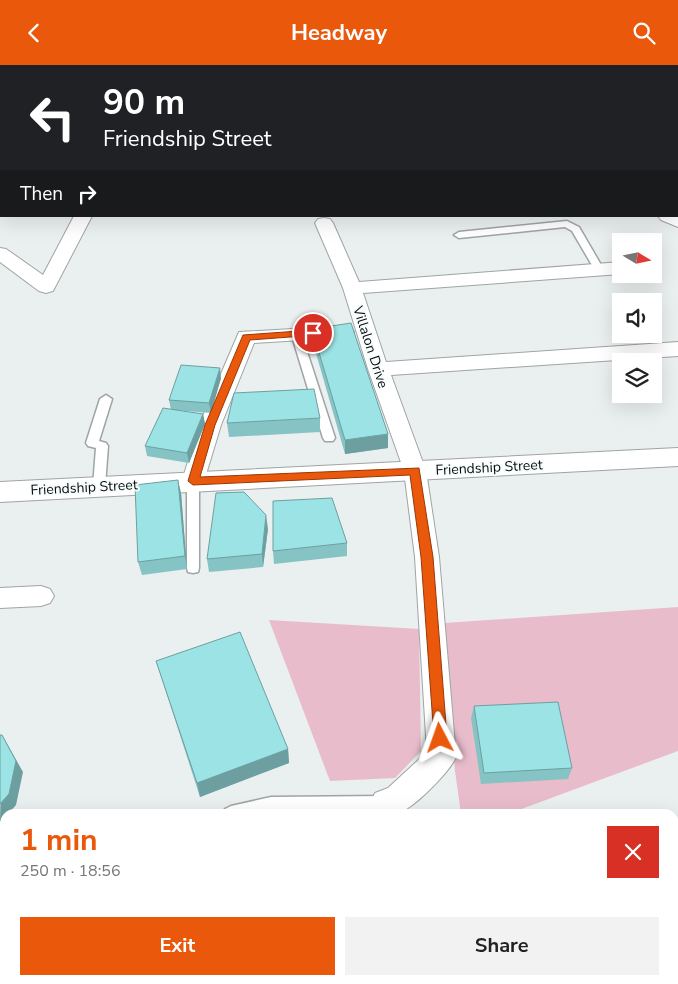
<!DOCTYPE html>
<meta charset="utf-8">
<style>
body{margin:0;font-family:"Nunito Sans",sans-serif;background:#f2f2f2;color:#222;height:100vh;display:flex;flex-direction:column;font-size:19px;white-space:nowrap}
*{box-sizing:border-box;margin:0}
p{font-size:16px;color:#767676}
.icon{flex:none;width:28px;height:28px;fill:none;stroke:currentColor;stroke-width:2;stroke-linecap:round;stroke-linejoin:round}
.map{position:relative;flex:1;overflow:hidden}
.drawer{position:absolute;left:0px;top:744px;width:679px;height:176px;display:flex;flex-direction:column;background:#fff;border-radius:15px 15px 0 0;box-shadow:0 5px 20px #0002}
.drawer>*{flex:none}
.hud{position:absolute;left:0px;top:0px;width:679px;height:152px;box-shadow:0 5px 20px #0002;background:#202124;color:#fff;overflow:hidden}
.needle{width:32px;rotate:100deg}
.fabs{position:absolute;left:612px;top:168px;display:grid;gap:10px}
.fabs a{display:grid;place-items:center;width:50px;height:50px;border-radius:0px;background:#fff;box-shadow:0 5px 20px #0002;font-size:25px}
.pin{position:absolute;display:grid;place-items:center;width:42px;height:42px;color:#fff;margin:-21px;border:2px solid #fff;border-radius:50%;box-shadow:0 1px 5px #0007}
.me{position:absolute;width:55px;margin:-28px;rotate:356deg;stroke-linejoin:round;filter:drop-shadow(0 0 4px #0008)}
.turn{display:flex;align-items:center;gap:18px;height:105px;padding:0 20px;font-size:22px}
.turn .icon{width:65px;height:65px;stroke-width:2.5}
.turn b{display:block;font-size:35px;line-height:42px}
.then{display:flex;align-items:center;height:48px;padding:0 20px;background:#0003;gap:10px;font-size:19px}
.round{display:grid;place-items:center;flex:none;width:52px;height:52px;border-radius:0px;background:#f2f2f2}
.head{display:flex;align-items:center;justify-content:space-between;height:85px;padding:0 20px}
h1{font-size:30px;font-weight:700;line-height:38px;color:#ea580c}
.button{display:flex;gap:10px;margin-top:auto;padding:10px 20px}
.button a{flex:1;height:58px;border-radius:0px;background:#ea580c;color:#fff;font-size:20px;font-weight:700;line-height:58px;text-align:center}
.button a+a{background:#f2f2f2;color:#222}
header{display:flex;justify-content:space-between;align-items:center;height:65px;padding:0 20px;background:#ea580c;color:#fff;font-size:22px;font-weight:700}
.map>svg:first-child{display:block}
.green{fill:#e9bccc}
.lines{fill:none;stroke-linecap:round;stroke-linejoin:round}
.lane-casing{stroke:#9fa4a4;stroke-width:3}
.street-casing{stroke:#9fa4a4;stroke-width:2}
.secondary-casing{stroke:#9fa4a4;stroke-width:2}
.lane{fill:#fff;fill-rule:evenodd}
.street{fill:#fff;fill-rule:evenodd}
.secondary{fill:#fff;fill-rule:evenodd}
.wall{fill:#86c3c5}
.shaded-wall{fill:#6d9fa0}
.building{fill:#9ce3e5;stroke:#6d9fa0}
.route{fill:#ea580c;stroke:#983908}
.labels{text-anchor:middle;stroke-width:4;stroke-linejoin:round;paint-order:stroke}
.street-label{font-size:14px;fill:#0b0d0d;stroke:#f7fdfd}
</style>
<header><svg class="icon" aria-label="back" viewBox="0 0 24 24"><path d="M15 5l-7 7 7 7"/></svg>Headway<svg class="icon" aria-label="search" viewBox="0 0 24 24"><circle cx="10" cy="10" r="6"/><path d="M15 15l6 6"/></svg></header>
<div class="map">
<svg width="678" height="919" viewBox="0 0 678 919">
<rect width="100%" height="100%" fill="#eaefef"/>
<g class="green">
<path d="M678,542v144l-170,63h-47l-6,-43 -12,-144 2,-4z"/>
<path d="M269,555l150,9 2,122 -26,27 -65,3z"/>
</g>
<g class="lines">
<g class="lane-casing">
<g id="lane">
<path d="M567,156l12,6 25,43 -2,2h-6l-24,-41 -7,-4 -106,11 -5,-3 5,-3z"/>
<path d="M296,265l5,3 34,105 -2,3h-8l-2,-3 -32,-105z"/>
<path d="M106,330l6,4 -13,42 7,2 2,3 -3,40 -2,3h-8l-2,-3 3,-38 -8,-2 -2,-3 14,-44z"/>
<path d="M193,411l6,5v87l-1,4 -5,1 -5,-1 -1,-4v-87z"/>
<path d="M385,731l5,2 3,5 -3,5 -5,2 -162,4 2,-5 6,-3 40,-9z"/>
<path d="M674,874l4,1v20l-4,-2z"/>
</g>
</g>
<g class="street-casing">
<g id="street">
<rect x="341" y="0" width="14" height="1"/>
<rect x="392" y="0" width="14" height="1"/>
<rect x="445" y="0" width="14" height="1"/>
<rect x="508" y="0" width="14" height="1"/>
<path d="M640,0h15v1h-14z"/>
<rect x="0" y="70" width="1" height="10"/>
<path d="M74,151h18l-39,75 -7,2 -7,-2 -39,-29v-14l6,1 37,26z"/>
<path d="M324,153l6,1 3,4 26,59 262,-20v12l-258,19 23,69 292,-20v14l-287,19 35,96 13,86 17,200c-5,13 -35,43 -48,51 -9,6 -23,7 -33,5l-5,-10 5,-10 13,-5 39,-36 -12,-195 -11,-86 -36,-102 -25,-81 -28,-65 3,-4z"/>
<path d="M344,261l7,1 3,5 -3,5 -97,6 -33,82 -17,56 -3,6 -8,3 -8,-3 -3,-6 17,-56 40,-93z"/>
<path d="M41,521l9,3 4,7 -4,7 -9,3 -41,2v-20z"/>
</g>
</g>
<g class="secondary-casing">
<g id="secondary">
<rect x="571" y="0" width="16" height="1"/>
<rect x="0" y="3" width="1" height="11"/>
<path d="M678,148v14l-17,-7 -3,-4h20z"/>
<path d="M678,383v18l-678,36v-20z"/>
</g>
</g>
<use href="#lane" class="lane"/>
<use href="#street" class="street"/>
<use href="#secondary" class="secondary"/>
</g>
<g class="wall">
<path d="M312,264l76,119 -43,6 -32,-111z"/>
<path d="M221,313l-10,35 -38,-3 30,4 2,10 -16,39 -42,-7 -2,-10 26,-36 -2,-10z"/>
<path d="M320,353v14l-91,5 -2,-14z"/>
<path d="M181,428l6,76 -45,6 -4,-13z"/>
<path d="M268,464l-5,38 -54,5 -2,-13z"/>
<path d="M347,478v13l-73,8 -1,-13z"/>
<path d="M156,596l132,88 1,14 -89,34z"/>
<path d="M474,641l98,62 -4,11 -87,5 -10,-66z"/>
</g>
<g class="shaded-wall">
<path d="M220,303l1,10 -10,35 -2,-10z"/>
<path d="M203,349l2,10 -16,39 -2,-10z"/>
<path d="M388,369v14l-43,6v-14z"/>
<path d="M178,415l3,13 6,76 -2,-13z"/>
<path d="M266,450l2,14 -5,38 -1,-13z"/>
<path d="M2,670l21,37 -7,33 -8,9h-3v3l-5,5z"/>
<path d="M288,684l1,14 -89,34 -3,-14z"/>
</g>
<g class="building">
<path d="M351,258l37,111 -43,6 -33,-111z"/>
<path d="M181,300l39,3 -11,35 -40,-3z"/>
<path d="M314,324l6,29 -93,5 7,-30z"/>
<path d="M163,343l40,6 -16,39 -42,-7z"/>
<path d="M178,415l7,76 -47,6 -3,-77z"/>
<path d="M244,427l22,23 -4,39 -55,5 9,-66z"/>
<path d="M332,433l15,45 -74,8v-50z"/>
<path d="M240,567l48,117 -91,34 -41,-122z"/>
<path d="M558,637l14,66 -88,5 -10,-67z"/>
<path d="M0,670h2l14,26 -7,33 -9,10z"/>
<path d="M273,915h288l1,4h-289z"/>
</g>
<path class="route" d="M313,265l5,3 -1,2 -67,5 -35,85 -15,52 219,-9 14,89 14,181 -2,4 -5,2 -4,-2 -2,-4 -13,-181 -11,-82 -217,10 -5,-4 17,-56 38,-90z"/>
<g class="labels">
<g class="street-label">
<text transform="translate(371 282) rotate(72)" y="5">Villalon Drive</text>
<text transform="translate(489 402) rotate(-3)" y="5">Friendship Street</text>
<text transform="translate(84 422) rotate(-3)" y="5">Friendship Street</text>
</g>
</g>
</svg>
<div class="fabs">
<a><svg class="needle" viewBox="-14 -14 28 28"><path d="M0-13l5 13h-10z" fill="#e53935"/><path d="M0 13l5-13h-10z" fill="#767676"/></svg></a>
<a><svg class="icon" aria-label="sound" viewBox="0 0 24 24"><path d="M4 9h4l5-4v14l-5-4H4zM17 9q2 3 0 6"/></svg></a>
<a><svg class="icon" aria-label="layers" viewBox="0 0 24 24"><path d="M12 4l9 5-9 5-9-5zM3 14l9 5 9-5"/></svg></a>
</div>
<div class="pin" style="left:313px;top:268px;background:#d93025"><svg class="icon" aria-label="arrive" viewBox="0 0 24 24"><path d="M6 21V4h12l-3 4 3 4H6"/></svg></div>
<svg class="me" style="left:440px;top:673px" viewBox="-20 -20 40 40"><path d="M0-17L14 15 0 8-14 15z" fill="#ea580c" stroke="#fff" stroke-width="4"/></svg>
<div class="hud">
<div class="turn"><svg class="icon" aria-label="left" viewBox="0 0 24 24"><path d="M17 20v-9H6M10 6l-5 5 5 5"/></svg><div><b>90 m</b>Friendship Street</div></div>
<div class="then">Then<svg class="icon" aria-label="right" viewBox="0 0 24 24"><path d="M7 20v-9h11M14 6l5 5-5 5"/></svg></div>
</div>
<section class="drawer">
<div class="head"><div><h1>1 min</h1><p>250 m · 18:56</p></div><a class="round" style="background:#d93025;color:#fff"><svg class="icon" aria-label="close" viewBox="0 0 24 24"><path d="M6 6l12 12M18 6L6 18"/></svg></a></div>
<div class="button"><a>Exit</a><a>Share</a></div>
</section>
</div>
